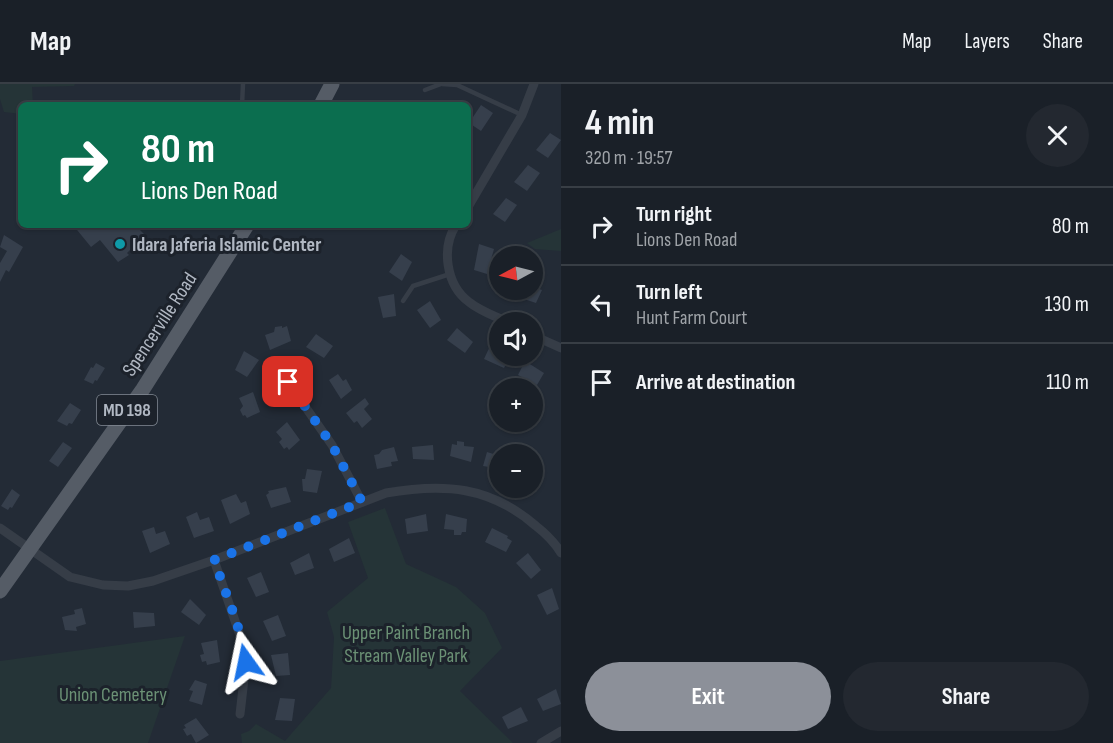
<!DOCTYPE html>
<meta charset="utf-8">
<style>
body{margin:0;font-family:"Sofia Sans Condensed",sans-serif;background:#232830;color:#f1f3f6;height:100vh;display:flex;flex-direction:column;font-size:22px;white-space:nowrap}
*{box-sizing:border-box;margin:0}
p{font-size:20px;color:#9fa3a8}
.icon{flex:none;width:33px;height:33px;fill:none;stroke:currentColor;stroke-width:2;stroke-linecap:round;stroke-linejoin:round}
.map{position:relative;flex:1;overflow:hidden}
.details{display:flex;flex-direction:column;background:#1a2028;width:552px}
.details>*{flex:none}
.banner{position:absolute;left:18px;top:18px;width:453px;height:126px;border-radius:9px;box-shadow:0 2px 4px #0004,0 0 0 2px #383e45;background:#0b6e4f;color:#fff;overflow:hidden}
.needle{width:39px;rotate:263deg}
.buttons{position:absolute;left:489px;top:162px;display:grid;gap:12px}
.buttons a{display:grid;place-items:center;width:54px;height:54px;border-radius:50%;background:#1a2028;box-shadow:0 2px 4px #0004,0 0 0 2px #383e45;font-size:30px}
.pin{position:absolute;display:grid;place-items:center;width:51px;height:51px;color:#fff;margin:-26px;border-radius:12px;box-shadow:0 3px 9px #0006}
.me{position:absolute;width:66px;margin:-33px;rotate:348deg;stroke-linejoin:round;filter:drop-shadow(0 0 4px #0008)}
.turn{display:flex;align-items:center;gap:21px;height:126px;padding:0 24px;font-size:27px}
.turn .icon{width:78px;height:78px;stroke-width:2.5}
.turn b{display:block;font-size:42px;line-height:51px}
.round{display:grid;place-items:center;flex:none;width:63px;height:63px;border-radius:32px;background:#232830}
.head{display:flex;align-items:center;justify-content:space-between;height:102px;padding:0 24px}
h1{font-size:36px;font-weight:700;line-height:45px}
.primary-button{display:flex;gap:12px;margin-top:auto;padding:12px 24px}
.primary-button a{flex:1;height:69px;border-radius:36px;background:#8c9099;color:#fff;font-size:24px;font-weight:700;line-height:69px;text-align:center}
.primary-button a+a{background:#232830;color:#f1f3f6}
ul{padding:0;list-style:none}
li{display:flex;align-items:center;gap:18px;height:78px;padding:0 24px;border-top:2px solid #383e45}
li div{flex:1}
li b{display:block;font-size:22px}
li em{font-style:normal}
header{display:flex;align-items:center;gap:36px;box-sizing:border-box;height:84px;padding:0 30px;background:#1a2028;border-bottom:2px solid #383e45}
header strong{font-size:28px}
nav{display:flex;gap:33px;margin-inline-start:auto;font-size:21px}
main{display:flex;flex:1;min-height:0}
.map>svg:first-child{display:block}
.green{fill:#253437}
.building{fill:#363f4c}
.lines{fill:none;stroke-linecap:round;stroke-linejoin:round}
.lane{stroke:#363d47;stroke-width:4.5}
.street{stroke:#363d47;stroke-width:9}
.primary{stroke:#555c66;stroke-width:15}
.route{stroke:#1a73e8;stroke-width:10;stroke-dasharray:0 18}
.culture-dot{fill:#0f9aa8;stroke:#1c222b;stroke-width:2}
.labels{text-anchor:middle;stroke-width:6;stroke-linejoin:round;paint-order:stroke}
.shield{fill:#1c222b;stroke:#848b95;stroke-width:1.5}
.shield-label{font-size:18px;font-weight:bold;fill:#b1b8c3}
.poi-label{font-size:20px;font-weight:bold;fill:#b1b8c3;stroke:#1c222b;text-anchor:start}
.street-label{font-size:20px;fill:#b1b8c3;stroke:#1c222b}
.park-label{font-size:20px;fill:#6b9175;stroke:#1c222b}
</style>
<header>
<strong>Map</strong>
<nav><a>Map</a><a>Layers</a><a>Share</a></nav>
</header>
<main>
<div class="map">
<svg width="561" height="659" viewBox="0 0 561 659">
<rect width="100%" height="100%" fill="#232b36"/>
<g class="green">
<path d="M0,0h75l-1,2 -42,1 1,18h-12v9l-17,-2 -4,-13z"/>
<path d="M561,145v22l-26,-2 -8,-6z"/>
<path d="M385,424l21,56 50,23 29,26 17,35 -42,43 53,52h-271l-1,-9 8,-3 7,-7 29,17 46,-53 3,-51 -7,-25 41,-34 -20,-56z"/>
<path d="M185,552l-37,107h-148v-82z"/>
</g>
<g class="building">
<path d="M481,21l12,8 -12,18 -12,-8z"/>
<path d="M550,49l11,7 -13,18 -12,-8z"/>
<path d="M528,81l12,8 -13,18 -13,-9z"/>
<path d="M506,114l11,7 -12,17 -12,-8z"/>
<path d="M73,141h74l-7,5 5,5 -18,18 2,2 -11,7 -18,-22 -9,7z"/>
<path d="M4,151l19,12 -14,25 -3,-2 -6,12v-19l7,-12 -7,-4z"/>
<path d="M479,160l15,5 -7,25 -13,-4z"/>
<path d="M401,170l11,8 -10,19 -13,-9z"/>
<path d="M532,202l10,4 -6,13 -21,-7 3,-6h14z"/>
<path d="M394,210l2,22 -13,2 -5,-21z"/>
<path d="M430,217l11,19 -11,8 -13,-18z"/>
<path d="M282,242v2l5,-2 4,15 -21,9 -5,-15 9,-3 1,-5z"/>
<path d="M457,244l16,14 -8,11 -18,-13z"/>
<path d="M316,250l17,12 -9,12 -18,-11z"/>
<path d="M491,260l7,4 2,8h10l-6,12 -20,-9z"/>
<path d="M244,267l15,9 -12,17 -12,-7z"/>
<path d="M525,277l19,12 -7,12 -19,-10z"/>
<path d="M96,279l9,5 -8,13 -2,-1 -2,4 -9,-4 7,-13 2,1z"/>
<path d="M338,290l5,7 3,-2 6,11 -11,9 -12,-19z"/>
<path d="M253,308l7,20 -13,6 -2,-3 -2,1 -3,-6 3,-4 -4,-8z"/>
<path d="M365,314l4,6 -5,5 8,10 -10,9 -5,-7 -3,2 -8,-10z"/>
<path d="M70,319l11,7 -9,14 -3,-1 -2,3 -10,-5z"/>
<path d="M287,338l13,18 -11,10 -2,-3 -3,2 -5,-7 3,-3 -6,-7z"/>
<path d="M457,357l7,1v4l10,1 -3,15 -21,-6 2,-12 5,1z"/>
<path d="M63,358l9,6 -14,19 -9,-6z"/>
<path d="M433,361l1,15 -21,-1 -1,-12z"/>
<path d="M394,363l4,14 -7,1 1,4 -15,3 -3,-14 5,-1 3,-4z"/>
<path d="M487,368l13,4v13l-17,-3z"/>
<path d="M307,385l15,2 -5,22 -14,-2 -1,-12h3z"/>
<path d="M286,403l5,15 -20,6 -5,-13 3,-2 -1,-2z"/>
<path d="M12,405l8,6 -8,13 -2,-1 -2,3 -7,-4z"/>
<path d="M236,410l5,9 5,-2 4,13 -20,10 -9,-24z"/>
<path d="M197,428l3,8 9,-3 5,14 -20,7 -8,-21z"/>
<path d="M426,430l2,17 -21,3 -2,-15z"/>
<path d="M446,430l21,5 -1,13h-4l-1,3h-7v-5l-10,-1z"/>
<path d="M154,443l2,7 9,-3 5,13 -20,9 -8,-22z"/>
<path d="M492,444l16,8 -1,2 5,3 -6,11 -21,-10z"/>
<path d="M349,454l6,15 -21,9 -5,-13z"/>
<path d="M309,469l5,15 -19,7 -5,-12z"/>
<path d="M528,469l13,17 -10,9 -15,-16z"/>
<path d="M261,488l8,20 -13,5 -9,-19z"/>
<path d="M552,504l7,21 -12,6 -10,-20z"/>
<path d="M190,515l16,16 -7,10 -18,-13z"/>
<path d="M82,524l4,16 -10,3 1,4 -12,-1 -3,-13 13,-3 -1,-4z"/>
<path d="M133,528l21,1 1,13 -21,2z"/>
<path d="M278,531l8,21 -14,5 -9,-20z"/>
<path d="M217,556l3,22 -13,3 -1,-4 -4,1 -2,-7 4,-1 -3,-11z"/>
<path d="M288,569l2,22 -14,1 -5,-21z"/>
<path d="M195,596l12,4 -5,21 -13,-4 4,-10 -4,-1z"/>
<path d="M556,605l5,15 -18,7 -6,-12z"/>
<path d="M280,614l15,1 -3,22 -17,-1z"/>
<path d="M521,623l7,14 -20,8 -6,-12z"/>
<path d="M196,634l13,17 -13,8 -5,-9 -4,2 -4,-7 3,-1 -2,-3z"/>
</g>
<g class="lines">
<g class="lane">
<path d="M442,0l15,1 65,30"/>
<path d="M425,6l16,-6"/>
<path d="M242,21l1,-21"/>
<path d="M403,217l10,-15 37,-12"/>
</g>
<g class="street">
<path d="M468,123l54,-92 12,-31"/>
<path d="M456,141c-15,23 -10,60 13,77 11,9 26,14 38,20"/>
<path d="M532,251l29,13"/>
<path d="M288,298l44,63 30,57"/>
<path d="M0,444l70,49 33,8 25,1 25,-5 61,-21 172,-67c58,-10 104,-7 150,33 9,7 19,17 25,27"/>
<path d="M214,476l30,87 2,15 -6,52"/>
<path d="M541,659l20,-12"/>
</g>
<g class="primary">
<path d="M321,21l11,-21"/>
<path d="M0,507l143,-202 104,-164"/>
</g>
</g>
<g class="lines">
<path class="route" d="M246,578l-9,-39 -23,-63 148,-58 -30,-57 -44,-63"/>
</g>
<circle class="culture-dot" cx="120" cy="160" r="6"/>
<g class="labels">
<rect class="shield" x="97" y="311" width="60" height="30" rx="4.5"/>
<g class="shield-label">
<text x="127" y="332">MD 198</text>
</g>
<g class="poi-label">
<text x="132" y="167">Idara Jaferia Islamic Center</text>
</g>
<g class="street-label">
<text transform="translate(159 240) rotate(-57)" y="7">Spencerville Road</text>
</g>
<g class="park-label">
<text x="406" y="555">Upper Paint Branch<tspan x="406" dy="23">Stream Valley Park</tspan></text>
<text x="113" y="617">Union Cemetery</text>
</g>
</g>
</svg>
<div class="buttons">
<a><svg class="needle" viewBox="-14 -14 28 28"><path d="M0-13l5 13h-10z" fill="#e53935"/><path d="M0 13l5-13h-10z" fill="#9fa3a8"/></svg></a>
<a><svg class="icon" aria-label="sound" viewBox="0 0 24 24"><path d="M4 9h4l5-4v14l-5-4H4zM17 9q2 3 0 6"/></svg></a>
<a>+</a>
<a>−</a>
</div>
<div class="pin" style="left:288px;top:298px;background:#d93025"><svg class="icon" aria-label="arrive" viewBox="0 0 24 24"><path d="M6 21V4h12l-3 4 3 4H6"/></svg></div>
<svg class="me" style="left:246px;top:578px" viewBox="-20 -20 40 40"><path d="M0-17L14 15 0 8-14 15z" fill="#1a73e8" stroke="#fff" stroke-width="4"/></svg>
<div class="banner">
<div class="turn"><svg class="icon" aria-label="right" viewBox="0 0 24 24"><path d="M7 20v-9h11M14 6l5 5-5 5"/></svg><div><b>80 m</b>Lions Den Road</div></div>
</div>
</div>
<section class="details">
<div class="head"><div><h1>4 min</h1><p>320 m · 19:57</p></div><a class="round"><svg class="icon" aria-label="close" viewBox="0 0 24 24"><path d="M6 6l12 12M18 6L6 18"/></svg></a></div>
<ul>
<li><svg class="icon" aria-label="right" viewBox="0 0 24 24"><path d="M7 20v-9h11M14 6l5 5-5 5"/></svg><div><b>Turn right</b><p>Lions Den Road</p></div><em>80 m</em></li>
<li><svg class="icon" aria-label="left" viewBox="0 0 24 24"><path d="M17 20v-9H6M10 6l-5 5 5 5"/></svg><div><b>Turn left</b><p>Hunt Farm Court</p></div><em>130 m</em></li>
<li><svg class="icon" aria-label="arrive" viewBox="0 0 24 24"><path d="M6 21V4h12l-3 4 3 4H6"/></svg><div><b>Arrive at destination</b></div><em>110 m</em></li>
</ul>
<div class="primary-button"><a>Exit</a><a>Share</a></div>
</section>
</main>
